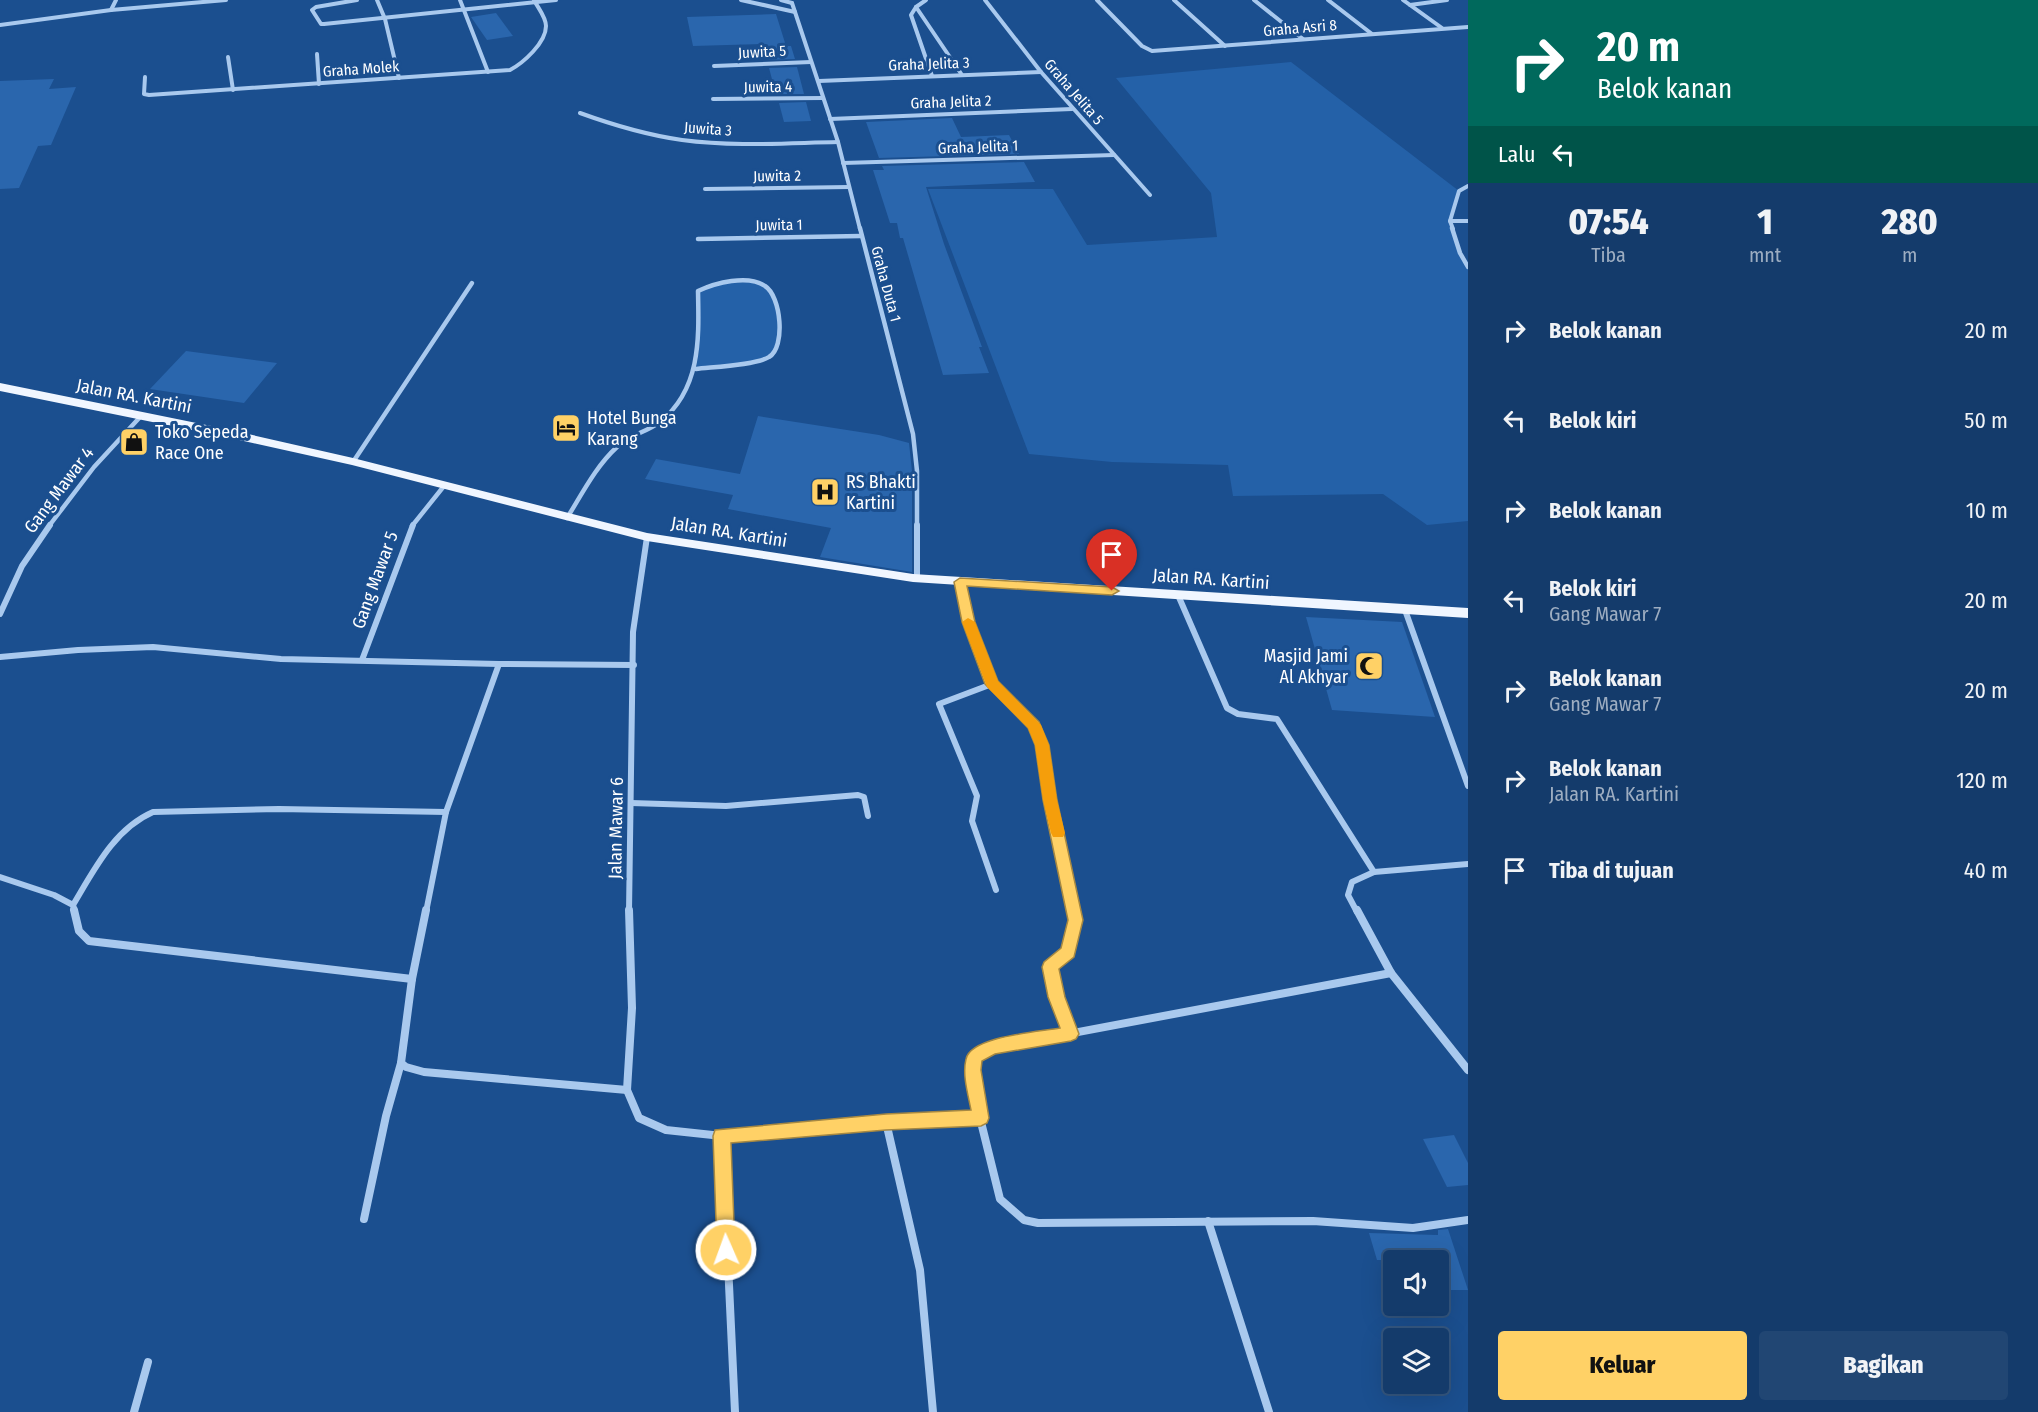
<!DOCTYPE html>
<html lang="id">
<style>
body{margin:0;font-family:"Fira Sans Condensed",sans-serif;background:#214673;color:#f1f3f6;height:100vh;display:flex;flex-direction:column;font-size:22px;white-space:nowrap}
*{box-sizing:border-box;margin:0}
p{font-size:20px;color:#9dadc1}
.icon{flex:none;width:33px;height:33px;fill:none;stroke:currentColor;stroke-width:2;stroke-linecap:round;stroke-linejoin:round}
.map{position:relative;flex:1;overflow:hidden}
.sheet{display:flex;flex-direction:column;background:#143b6b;width:570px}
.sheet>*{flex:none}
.top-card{background:#00695c;color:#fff;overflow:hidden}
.fabs{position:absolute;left:1383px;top:1250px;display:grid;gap:12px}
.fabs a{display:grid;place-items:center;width:66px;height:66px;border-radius:6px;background:#143b6b;box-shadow:0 6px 24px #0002,0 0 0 2px #33557e;font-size:30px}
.pin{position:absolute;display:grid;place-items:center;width:51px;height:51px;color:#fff;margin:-62px -26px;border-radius:50% 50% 50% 0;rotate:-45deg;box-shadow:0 0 6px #0007}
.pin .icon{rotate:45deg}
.me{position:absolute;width:66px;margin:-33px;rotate:358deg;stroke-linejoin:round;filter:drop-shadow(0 0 4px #0008)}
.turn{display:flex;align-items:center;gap:21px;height:126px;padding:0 30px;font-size:27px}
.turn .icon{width:78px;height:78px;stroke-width:2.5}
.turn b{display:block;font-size:42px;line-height:51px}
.then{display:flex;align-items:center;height:57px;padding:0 30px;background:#0003;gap:12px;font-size:22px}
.eta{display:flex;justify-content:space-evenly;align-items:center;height:102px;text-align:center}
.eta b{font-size:36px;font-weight:800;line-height:42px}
.button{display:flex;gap:12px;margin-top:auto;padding:12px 30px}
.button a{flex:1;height:69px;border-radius:6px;background:#ffd166;color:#111;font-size:24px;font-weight:800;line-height:69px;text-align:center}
.button a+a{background:#214673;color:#f1f3f6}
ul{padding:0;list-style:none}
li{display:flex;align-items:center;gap:18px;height:90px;padding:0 30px}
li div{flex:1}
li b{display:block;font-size:22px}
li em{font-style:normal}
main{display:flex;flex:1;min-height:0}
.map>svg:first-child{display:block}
.green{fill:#2461a8}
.building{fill:#2a66ad}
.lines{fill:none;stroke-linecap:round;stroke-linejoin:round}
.minor-far3{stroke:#a9c9ee;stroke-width:4}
.minor-far2{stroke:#a9c9ee;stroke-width:4.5}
.minor-far1{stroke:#a9c9ee;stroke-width:6}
.minor{stroke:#a9c9ee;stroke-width:8}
.primary{fill:#f0f6ff;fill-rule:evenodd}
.route{fill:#ffd166;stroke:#a68842;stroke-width:1.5}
.slow{fill:#f59e0b}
.labels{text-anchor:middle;stroke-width:6;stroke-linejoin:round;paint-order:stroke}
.far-street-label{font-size:15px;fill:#fff;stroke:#1b4f8f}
.street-label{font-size:18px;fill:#fff;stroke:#1b4f8f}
.poi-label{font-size:18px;fill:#fff;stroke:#1b4f8f;text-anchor:start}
</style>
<main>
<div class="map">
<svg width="1468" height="1412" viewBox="0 0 1468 1412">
<rect width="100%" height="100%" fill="#1b4f8f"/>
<g class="green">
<path d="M1291,62l168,129 -9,30 10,32 8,14v254l-41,4 -44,-31 -150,2 -5,-31 -116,-3 -83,-8 -101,-265h125l34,56 130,-8 -6,-44 -95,-115z"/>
<path d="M750,282l16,4 9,11 5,46 -6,12 -10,5 -68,9 3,-18 -1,-60 26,-8z"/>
</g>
<g class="building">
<path d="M496,13l17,23 -26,4 -16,-23z"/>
<path d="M776,14l10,32h5l4,13 -29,1 -4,-16 -69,2 -6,-29z"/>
<path d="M797,67l7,27h-28l-7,-26z"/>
<path d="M54,79l-5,10 27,-2 -25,58 -13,1 -19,42 -19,1v-108z"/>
<path d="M806,102l5,19 -27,1 -5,-19z"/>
<path d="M952,118l9,19 48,-2 10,19 -140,4 -13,-36z"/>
<path d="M1024,162l11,20 -109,5 18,57 38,103h-3l10,26 -46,2 -40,-137h-3l-3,-15h-7l-17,-53h11l-2,-4z"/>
<path d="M186,351l91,12 -33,40 -94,-14z"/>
<path d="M758,416l121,19 30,8 3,28v101l-92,-15 11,-29 -103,-19 5,-14 -88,-16 11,-20 84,15z"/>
<path d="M1306,617l96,5 33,95 -103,-7z"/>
<path d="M1454,1135l14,28v22l-21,2 -24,-48z"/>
<path d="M1448,1229l20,61h-30v-30h-61l-8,-27 69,2v-5z"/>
</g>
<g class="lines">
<g class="minor-far3">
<path d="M357,0l-41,7 -4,3 9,14h3l232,-24"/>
<path d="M377,0l8,19 14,59"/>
<path d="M460,0l28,72"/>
<path d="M741,0l54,12"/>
<path d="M781,0l11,3"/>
<path d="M926,0l-10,7 -5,8 21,61"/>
<path d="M985,0l56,72 109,123"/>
<path d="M1097,0l45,46 10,5 316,-24"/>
<path d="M1174,0l51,46"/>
<path d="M1254,0l49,39"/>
<path d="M1328,0l44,34"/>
<path d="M1403,0l39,28"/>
<path d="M792,3l46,139 22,87"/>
<path d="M1410,5l37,-5"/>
<path d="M916,7l46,68"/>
<path d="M111,10l5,-10"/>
<path d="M0,25l111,-15 115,-10"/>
<path d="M317,54l2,30"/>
<path d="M228,57l5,33"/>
<path d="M714,66l97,-4"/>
<path d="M145,77l-1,17 5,1 361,-25c13,-7 36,-27 36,-44 0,-9 -8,-18 -12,-26"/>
<path d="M819,81l222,-9"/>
<path d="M713,99l110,-1"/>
<path d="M580,113c33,12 67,22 102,27 52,7 104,3 156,2"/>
<path d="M830,119l242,-10"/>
<path d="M843,163l271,-8"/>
<path d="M705,189l144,-2"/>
<path d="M1450,221h18"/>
<path d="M1453,229l-3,-8 9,-30 9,-5"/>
</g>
<g class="minor-far2">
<path d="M860,228l53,206 4,37v55"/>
<path d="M1452,228l8,25 8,14"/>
<path d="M698,239l163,-3"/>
<path d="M353,462l119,-179"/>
<path d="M567,518c15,-24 29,-52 50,-71 12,-12 30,-15 43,-25 41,-33 39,-83 38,-131 17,-8 50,-17 67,-5 16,10 21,61 4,71 -12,8 -57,10 -73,12"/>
<path d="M49,526l45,-59 47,-51"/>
<path d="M412,526l32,-40"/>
</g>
<g class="minor-far1">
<path d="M917,525v53"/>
<path d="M960,582l8,40 24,62 42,41 8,20 8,55 24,112"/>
<path d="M1178,595l49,113 11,6 39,5 97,153 -22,10 -4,13 9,17"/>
<path d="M1405,610l63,176"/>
<path d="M0,614l22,-48 28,-41"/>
<path d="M0,657l78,-7 75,-3 128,12 218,5"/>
<path d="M362,660l51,-135"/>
<path d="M992,684l-53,20 38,92 -5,25 24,69"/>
<path d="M631,803l95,3 132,-11 6,2 4,19"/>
<path d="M1374,872l94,-8"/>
<path d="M0,877l54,18 19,10 2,7"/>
<path d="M73,905c21,-35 41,-76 80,-93l126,-3 167,3"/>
<path d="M426,912l20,-100 53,-148 135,1"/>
<path d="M629,912l4,-280 14,-95"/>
</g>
<g class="minor">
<path d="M74,910l5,21 10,10 323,38"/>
<path d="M426,910l-14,69 -11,84 5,4 18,5 203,18"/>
<path d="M629,910l3,98 -5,82 12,28 27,12 56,6 164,-14 94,-4"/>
<path d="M1357,910l34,63 77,97"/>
<path d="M1391,973l-408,77 -9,7 -1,13 7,48 20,81 24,21 14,3 275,-2 100,7 55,-8"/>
<path d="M1071,1034l-14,-37 -7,-30 18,-15 8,-32 -2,-10"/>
<path d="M886,1122l34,148 13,142"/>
<path d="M722,1136l13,276"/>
<path d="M364,1219l22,-103 15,-53"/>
<path d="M1208,1221l61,191"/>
<path d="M134,1412l14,-50"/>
</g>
<path class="primary" d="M0,383l226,46 127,29 294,75 266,41 555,34v10l-555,-36 -266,-41 -295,-76 -126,-28 -226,-46z"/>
</g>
<path class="route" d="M960,578l152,9 7,4 -7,4 -145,-9 8,36 23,59 41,41 10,23 8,55 26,120 -9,37 -15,12 6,28 14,37 -3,5 -5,2 -76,13 -13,7 -1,9 8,48 -2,5 -6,3 -95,4 -155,13 4,107 -2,7 -7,2 -6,-2 -3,-7 -4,-114 2,-6 171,-16 85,-4c-3,-16 -9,-35 -5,-51 5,-23 73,-27 94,-31l-12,-31 -6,-30 2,-5 17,-14 7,-28 -25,-120 -8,-55 -7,-17 -43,-44 -23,-62 -8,-40z"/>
<path class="slow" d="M968,618l7,4 23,59 43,44 8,20 8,55 8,33 -2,4h-10l-2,-4 -8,-33 -8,-55 -7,-17 -41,-41 -25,-65z"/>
<defs>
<g id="hotel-square" transform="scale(1.5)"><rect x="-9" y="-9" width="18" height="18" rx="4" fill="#ffd166" stroke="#1b4f8f"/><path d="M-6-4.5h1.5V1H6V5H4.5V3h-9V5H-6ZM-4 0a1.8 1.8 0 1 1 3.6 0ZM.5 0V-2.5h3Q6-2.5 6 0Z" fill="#111"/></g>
<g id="shop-square" transform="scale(1.5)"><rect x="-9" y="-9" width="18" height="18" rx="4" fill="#ffd166" stroke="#1b4f8f"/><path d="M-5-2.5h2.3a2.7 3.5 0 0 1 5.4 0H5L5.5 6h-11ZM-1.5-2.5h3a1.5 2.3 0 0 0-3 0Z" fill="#111"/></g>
<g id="hospital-square" transform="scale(1.5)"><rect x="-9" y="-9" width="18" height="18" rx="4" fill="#ffd166" stroke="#1b4f8f"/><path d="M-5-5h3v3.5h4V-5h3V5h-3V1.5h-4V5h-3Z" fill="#111"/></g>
<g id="mosque-square" transform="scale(1.5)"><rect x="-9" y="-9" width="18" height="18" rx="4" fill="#ffd166" stroke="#1b4f8f"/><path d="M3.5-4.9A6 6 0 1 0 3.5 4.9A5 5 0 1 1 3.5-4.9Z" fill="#111"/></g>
</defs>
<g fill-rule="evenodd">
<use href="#hotel-square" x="566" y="428"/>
<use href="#shop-square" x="134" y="442"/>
<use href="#hospital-square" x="825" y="492"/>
<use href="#mosque-square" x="1369" y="666"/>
</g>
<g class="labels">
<g class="far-street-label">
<text transform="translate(1300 28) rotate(-5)" y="5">Graha Asri 8</text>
<text transform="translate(762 52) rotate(-3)" y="5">Juwita 5</text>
<text transform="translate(929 64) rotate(-2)" y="5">Graha Jelita 3</text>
<text transform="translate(361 69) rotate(-4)" y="5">Graha Molek</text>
<text transform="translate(768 87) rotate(-1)" y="5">Juwita 4</text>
<text transform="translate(1074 92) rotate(49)" y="5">Graha Jelita 5</text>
<text transform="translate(951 102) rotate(-2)" y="5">Graha Jelita 2</text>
<text transform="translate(708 129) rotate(4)" y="5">Juwita 3</text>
<text transform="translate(978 147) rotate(-2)" y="5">Graha Jelita 1</text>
<text transform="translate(777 176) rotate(-1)" y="5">Juwita 2</text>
<text transform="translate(779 225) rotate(-1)" y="5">Juwita 1</text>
<text transform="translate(886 284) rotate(75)" y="5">Graha Duta 1</text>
</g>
<g class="street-label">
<text transform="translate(134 396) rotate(11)" y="6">Jalan RA. Kartini</text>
<text transform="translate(59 490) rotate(-53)" y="6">Gang Mawar 4</text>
<text transform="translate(729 532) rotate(9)" y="6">Jalan RA. Kartini</text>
<text transform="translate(1211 579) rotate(4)" y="6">Jalan RA. Kartini</text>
<text transform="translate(375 580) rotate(-70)" y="6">Gang Mawar 5</text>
<text transform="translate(616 828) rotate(-89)" y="6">Jalan Mawar 6</text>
</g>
<g class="poi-label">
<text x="587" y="424">Hotel Bunga<tspan x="587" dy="21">Karang</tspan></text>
<text x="155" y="438">Toko Sepeda<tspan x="155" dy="21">Race One</tspan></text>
<text x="846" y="488">RS Bhakti<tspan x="846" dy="21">Kartini</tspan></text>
<text x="1348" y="662" text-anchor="end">Masjid Jami<tspan x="1348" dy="21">Al Akhyar</tspan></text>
</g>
</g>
</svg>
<div class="fabs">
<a><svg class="icon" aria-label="sound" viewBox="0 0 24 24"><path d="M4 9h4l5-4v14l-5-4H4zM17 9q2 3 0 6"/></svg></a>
<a><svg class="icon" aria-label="layers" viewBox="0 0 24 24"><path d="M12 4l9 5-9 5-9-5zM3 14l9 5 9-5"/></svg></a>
</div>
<div class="pin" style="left:1112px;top:591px;background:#d93025"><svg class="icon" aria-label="arrive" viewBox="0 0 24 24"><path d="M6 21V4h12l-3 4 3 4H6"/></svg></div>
<svg class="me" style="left:726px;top:1250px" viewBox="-20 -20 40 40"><circle r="17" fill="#ffd166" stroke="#fff" stroke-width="3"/><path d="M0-11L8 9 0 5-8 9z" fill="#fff"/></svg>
</div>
<section class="sheet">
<div class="top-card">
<div class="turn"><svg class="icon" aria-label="right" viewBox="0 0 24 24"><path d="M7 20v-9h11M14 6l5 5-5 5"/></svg><div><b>20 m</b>Belok kanan</div></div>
<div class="then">Lalu<svg class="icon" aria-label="left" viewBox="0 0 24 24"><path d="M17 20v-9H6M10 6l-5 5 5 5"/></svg></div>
</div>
<div class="eta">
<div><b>07:54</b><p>Tiba</p></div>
<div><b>1</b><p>mnt</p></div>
<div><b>280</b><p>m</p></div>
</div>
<ul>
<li><svg class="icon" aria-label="right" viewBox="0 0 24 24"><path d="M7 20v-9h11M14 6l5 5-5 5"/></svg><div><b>Belok kanan</b></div><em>20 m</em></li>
<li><svg class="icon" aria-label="left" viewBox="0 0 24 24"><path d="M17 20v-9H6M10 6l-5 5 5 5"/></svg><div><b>Belok kiri</b></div><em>50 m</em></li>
<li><svg class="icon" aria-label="right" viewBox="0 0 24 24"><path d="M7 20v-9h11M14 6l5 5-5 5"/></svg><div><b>Belok kanan</b></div><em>10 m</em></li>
<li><svg class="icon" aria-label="left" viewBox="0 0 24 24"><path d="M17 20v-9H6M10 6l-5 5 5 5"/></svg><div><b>Belok kiri</b><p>Gang Mawar 7</p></div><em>20 m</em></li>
<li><svg class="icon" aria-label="right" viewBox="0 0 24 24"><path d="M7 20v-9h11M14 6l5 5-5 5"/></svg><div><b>Belok kanan</b><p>Gang Mawar 7</p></div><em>20 m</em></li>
<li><svg class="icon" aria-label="right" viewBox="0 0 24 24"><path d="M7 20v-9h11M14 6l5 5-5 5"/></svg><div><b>Belok kanan</b><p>Jalan RA. Kartini</p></div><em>120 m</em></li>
<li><svg class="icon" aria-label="arrive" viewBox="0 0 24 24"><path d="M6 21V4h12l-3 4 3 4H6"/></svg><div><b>Tiba di tujuan</b></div><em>40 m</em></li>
</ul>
<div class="button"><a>Keluar</a><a>Bagikan</a></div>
</section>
</main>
